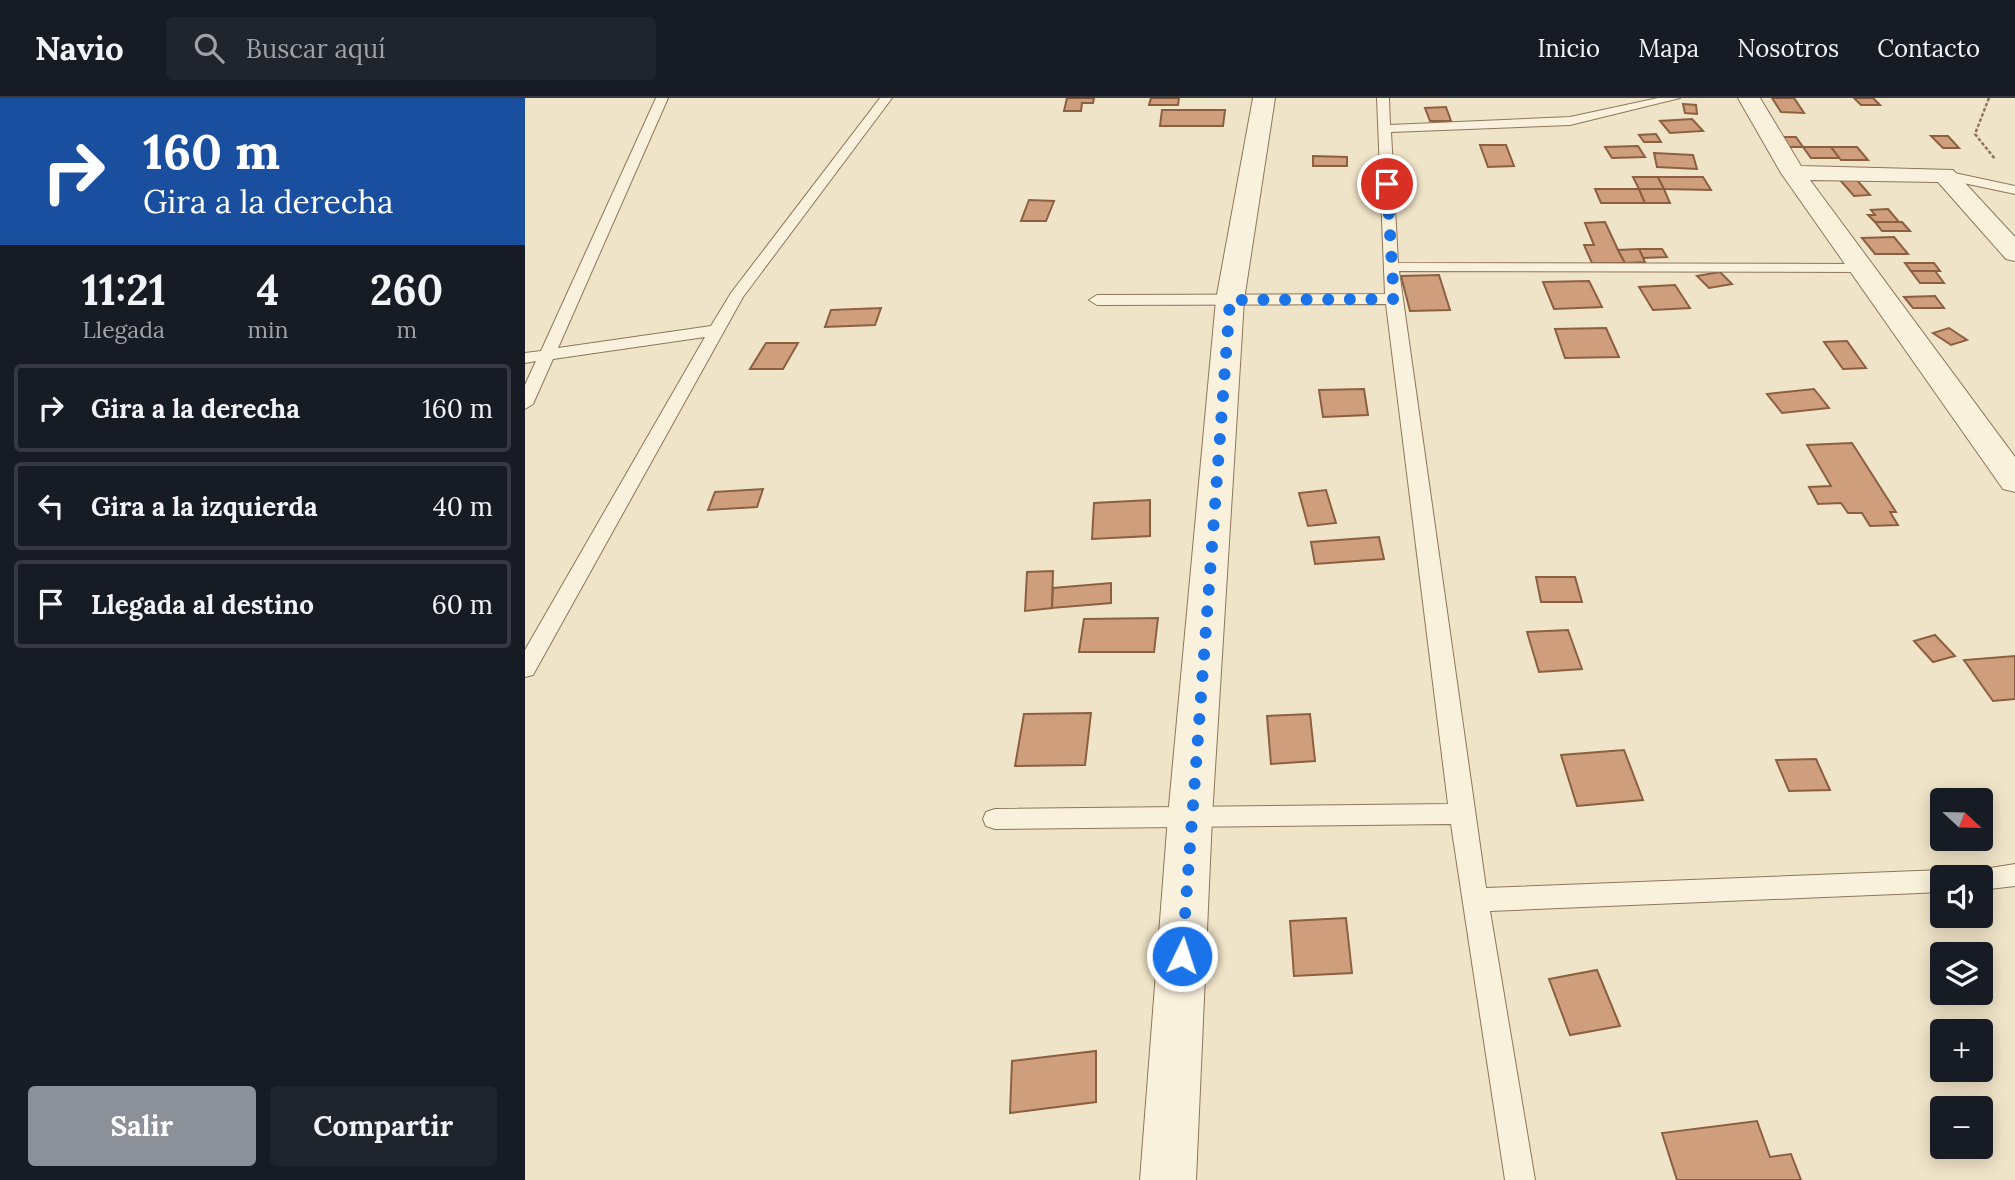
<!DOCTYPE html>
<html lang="es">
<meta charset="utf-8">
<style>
body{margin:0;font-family:Lora,serif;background:#20242c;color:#f1f3f6;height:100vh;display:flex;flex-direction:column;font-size:26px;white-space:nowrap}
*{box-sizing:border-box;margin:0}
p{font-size:23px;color:#9ea1a6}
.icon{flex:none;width:38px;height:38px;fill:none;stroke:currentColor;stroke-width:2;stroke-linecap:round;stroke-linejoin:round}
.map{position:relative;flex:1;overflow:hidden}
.panel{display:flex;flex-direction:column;background:#171b24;width:525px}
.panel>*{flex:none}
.hud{background:#1a4fa0;color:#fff;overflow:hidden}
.needle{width:46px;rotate:112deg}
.controls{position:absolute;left:1405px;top:690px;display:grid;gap:14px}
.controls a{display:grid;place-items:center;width:63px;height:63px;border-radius:7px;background:#171b24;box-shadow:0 4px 18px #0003;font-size:35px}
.pin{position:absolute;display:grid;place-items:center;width:60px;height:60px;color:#fff;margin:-30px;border:4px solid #fff;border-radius:50%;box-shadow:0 2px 7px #0007}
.me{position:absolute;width:77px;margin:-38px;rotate:4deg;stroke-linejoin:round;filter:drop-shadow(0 0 5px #0008)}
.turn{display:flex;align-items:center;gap:24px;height:147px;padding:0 28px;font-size:32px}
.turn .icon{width:91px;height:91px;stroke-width:2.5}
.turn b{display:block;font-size:49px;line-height:60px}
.eta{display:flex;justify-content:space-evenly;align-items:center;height:119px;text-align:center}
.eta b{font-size:42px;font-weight:700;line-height:49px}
.button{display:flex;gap:14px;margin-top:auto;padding:14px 28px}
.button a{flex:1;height:80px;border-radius:7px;background:#8c9099;color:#fff;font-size:28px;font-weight:700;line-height:80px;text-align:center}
.button a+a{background:#20242c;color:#f1f3f6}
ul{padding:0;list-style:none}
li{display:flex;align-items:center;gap:21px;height:88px;margin:0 14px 10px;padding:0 14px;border:4px solid #363941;border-radius:7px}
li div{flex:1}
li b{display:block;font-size:26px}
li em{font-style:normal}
header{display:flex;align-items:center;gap:42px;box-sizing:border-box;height:98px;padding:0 35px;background:#171b24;border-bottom:2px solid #363941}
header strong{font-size:33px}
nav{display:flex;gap:38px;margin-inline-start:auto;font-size:24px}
.search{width:490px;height:63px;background:#20242c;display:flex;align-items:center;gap:18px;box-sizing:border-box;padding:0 24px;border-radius:7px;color:#9ea1a6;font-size:26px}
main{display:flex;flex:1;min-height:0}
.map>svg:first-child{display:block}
.building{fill:#cf9f7d;stroke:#8d5f41;stroke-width:2}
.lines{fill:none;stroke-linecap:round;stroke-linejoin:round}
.service-casing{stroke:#8d765c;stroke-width:2}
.minor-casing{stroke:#8d765c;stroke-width:2}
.path{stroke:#8d765c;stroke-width:2.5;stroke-dasharray:3.5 2;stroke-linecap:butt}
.service{fill:#faf1dc;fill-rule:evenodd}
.minor{fill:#faf1dc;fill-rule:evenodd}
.route{stroke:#1a73e8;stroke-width:12;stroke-dasharray:0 21.6}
</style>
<header>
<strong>Navio</strong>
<div class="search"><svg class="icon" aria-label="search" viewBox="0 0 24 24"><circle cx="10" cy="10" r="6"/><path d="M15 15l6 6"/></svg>Buscar aquí</div>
<nav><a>Inicio</a><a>Mapa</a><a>Nosotros</a><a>Contacto</a></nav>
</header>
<main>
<section class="panel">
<div class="hud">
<div class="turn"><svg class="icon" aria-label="right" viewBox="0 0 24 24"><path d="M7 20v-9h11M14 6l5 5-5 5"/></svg><div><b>160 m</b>Gira a la derecha</div></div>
</div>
<div class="eta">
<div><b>11:21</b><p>Llegada</p></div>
<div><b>4</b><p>min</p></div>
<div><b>260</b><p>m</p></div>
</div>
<ul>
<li><svg class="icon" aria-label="right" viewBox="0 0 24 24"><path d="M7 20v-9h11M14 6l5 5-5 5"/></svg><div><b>Gira a la derecha</b></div><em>160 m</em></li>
<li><svg class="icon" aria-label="left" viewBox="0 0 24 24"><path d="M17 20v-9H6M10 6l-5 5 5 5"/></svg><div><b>Gira a la izquierda</b></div><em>40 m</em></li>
<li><svg class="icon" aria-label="arrive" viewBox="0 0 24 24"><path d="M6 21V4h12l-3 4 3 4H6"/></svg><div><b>Llegada al destino</b></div><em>60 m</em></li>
</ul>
<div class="button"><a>Salir</a><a>Compartir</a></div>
</section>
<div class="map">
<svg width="1490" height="1082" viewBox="0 0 1490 1082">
<rect width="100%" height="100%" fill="#f0e4c8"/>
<g class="building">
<path d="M542,0h27l-1,5h-11l-1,8h-17z"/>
<path d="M626,0h28l-1,7h-29z"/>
<path d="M1247,0h22l10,15 -23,-1z"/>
<path d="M1329,0h19l7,7h-19z"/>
<path d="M1158,6l13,1 1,9 -12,-1z"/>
<path d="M921,9l5,14h-21l-5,-13z"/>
<path d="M637,12h63l-2,16h-63z"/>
<path d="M1167,21l11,12 -33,2 -10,-12z"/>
<path d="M1131,36l5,8h-17l-5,-7z"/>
<path d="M1406,38h17l11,12h-16z"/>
<path d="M1253,39h18l7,10h-18z"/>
<path d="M955,47h26l8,21 -26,1z"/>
<path d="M1113,48l7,11 -33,1 -7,-11z"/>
<path d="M1278,49h28l9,11h-29z"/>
<path d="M1306,49h26l11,13h-27z"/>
<path d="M1129,55l39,2 4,14 -40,-2z"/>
<path d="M788,58l34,1v9h-34z"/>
<path d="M1108,79h25l6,12h-25z"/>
<path d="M1133,79h45l8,13 -47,-1z"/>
<path d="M1331,81l14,16 -16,1 -14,-16z"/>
<path d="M1070,91h44l6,14h-44z"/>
<path d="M1114,91h25l6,14h-25z"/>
<path d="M504,102l25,1 -8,20h-25z"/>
<path d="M1363,111l11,13h-24l-7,-7h7l-4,-5z"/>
<path d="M1080,124l13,28 7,13h-33l-8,-18h10l-9,-22z"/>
<path d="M1350,124h27l8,9h-28z"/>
<path d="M1369,139l14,17h-33l-13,-16z"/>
<path d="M1114,151h23l5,8 -24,1z"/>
<path d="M1114,151l6,13 -20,1 -7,-13z"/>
<path d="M1380,165h29l6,8h-29z"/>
<path d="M1386,173h24l9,12h-24z"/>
<path d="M1195,174l12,12 -23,4 -12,-12z"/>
<path d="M914,177l11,35 -40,1 -9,-35z"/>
<path d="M1064,183l13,26 -48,2 -11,-27z"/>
<path d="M1150,187l15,23 -37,2 -14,-23z"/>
<path d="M1410,198l9,12h-31l-9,-11z"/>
<path d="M356,210l-6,17 -50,2 6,-17z"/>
<path d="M1081,230l13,29 -54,1 -10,-29z"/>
<path d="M1424,230l18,12 -16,5 -18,-12z"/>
<path d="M1322,243l19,27 -23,1 -19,-27z"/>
<path d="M241,245h32l-15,26h-33z"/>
<path d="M839,291l4,26 -45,2 -4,-27z"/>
<path d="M1289,291l15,19 -47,5 -15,-19z"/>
<path d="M1327,345l44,69h-6l8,13 -28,1 -8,-13h-14l-7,-10 -23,1 -9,-17 22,-1 -24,-41z"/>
<path d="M238,391l-6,18 -49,3 7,-18z"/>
<path d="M801,392l10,33 -28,3 -9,-33z"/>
<path d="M625,402v36l-58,3 2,-36z"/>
<path d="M854,439l5,22 -69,5 -4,-22z"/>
<path d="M528,473l-1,37 -27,3 2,-39z"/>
<path d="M1011,479h39l7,25h-41z"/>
<path d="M586,485v20l-59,5 1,-20z"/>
<path d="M633,520l-4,34h-75l5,-33z"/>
<path d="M1043,532l14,39 -43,3 -12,-40z"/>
<path d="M1410,537l20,21 -22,6 -19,-21z"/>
<path d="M1490,558v43l-22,2 -29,-41z"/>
<path d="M566,615l-6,52 -70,1 9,-52z"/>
<path d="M785,616l5,47 -44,3 -4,-48z"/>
<path d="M1099,652l19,50 -66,6 -16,-51z"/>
<path d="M1291,661l14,31 -41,1 -13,-31z"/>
<path d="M821,820l6,55 -58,3 -4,-55z"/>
<path d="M1072,872l23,56 -50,9 -21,-56z"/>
<path d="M571,953v51l-86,11 2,-52z"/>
<path d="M1232,1023l13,36 21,-3 10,26h-124l-15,-47z"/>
</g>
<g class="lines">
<g class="service-casing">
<g id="service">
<path d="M131,0h12l-110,250 153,-22 20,-33 149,-195h12l-149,199 -210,378 -8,2v-27l180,-313 -152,22 -20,45 -8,5v-24l11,-24 -11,2v-10l16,-2z"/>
<path d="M852,0h12l1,27 180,-8 88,-19h22l-110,27 -179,7 7,131 464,1 7,4 -7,4 -463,-1 87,617 457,-18 11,7h-11v15l-453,19 45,269h-30l-54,-356 -456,5 -9,-3 -3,-7 3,-7 9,-3 453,-5 -62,-500 -289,1 -8,-5 8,-5 288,-1z"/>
<path d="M1420,73l70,15v8l-75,-16v-6z"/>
<path d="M1490,766v22l-34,4v-13h-12l3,-6z"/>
</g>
</g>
<g class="minor-casing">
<g id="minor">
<path d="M728,0h22l-31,202 -32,517 -16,363h-56l28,-363 48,-517z"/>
<path d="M1213,0h22l41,68 152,4 62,67v24l-9,-2 -68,-77 -128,-2 205,277v35l-12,-3 -222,-316z"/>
</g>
</g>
<path class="path" d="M1464,0l-14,36 20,25"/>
<use href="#service" class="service"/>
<use href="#minor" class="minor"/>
</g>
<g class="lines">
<path class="route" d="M657,858l48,-656 164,-1 -7,-115"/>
</g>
</svg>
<div class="controls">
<a><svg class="needle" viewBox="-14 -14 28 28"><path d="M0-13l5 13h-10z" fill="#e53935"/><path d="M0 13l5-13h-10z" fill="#9ea1a6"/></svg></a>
<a><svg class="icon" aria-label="sound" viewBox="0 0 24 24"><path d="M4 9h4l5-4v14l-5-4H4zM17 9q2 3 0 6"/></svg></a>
<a><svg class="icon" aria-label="layers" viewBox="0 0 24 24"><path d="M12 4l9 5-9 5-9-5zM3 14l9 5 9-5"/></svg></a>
<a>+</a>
<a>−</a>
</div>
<div class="pin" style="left:862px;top:86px;background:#d93025"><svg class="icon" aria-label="arrive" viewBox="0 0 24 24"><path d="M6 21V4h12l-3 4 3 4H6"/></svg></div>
<svg class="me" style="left:657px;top:858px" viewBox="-20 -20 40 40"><circle r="17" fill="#1a73e8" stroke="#fff" stroke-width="3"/><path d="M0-11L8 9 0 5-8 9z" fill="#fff"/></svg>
</div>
</main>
